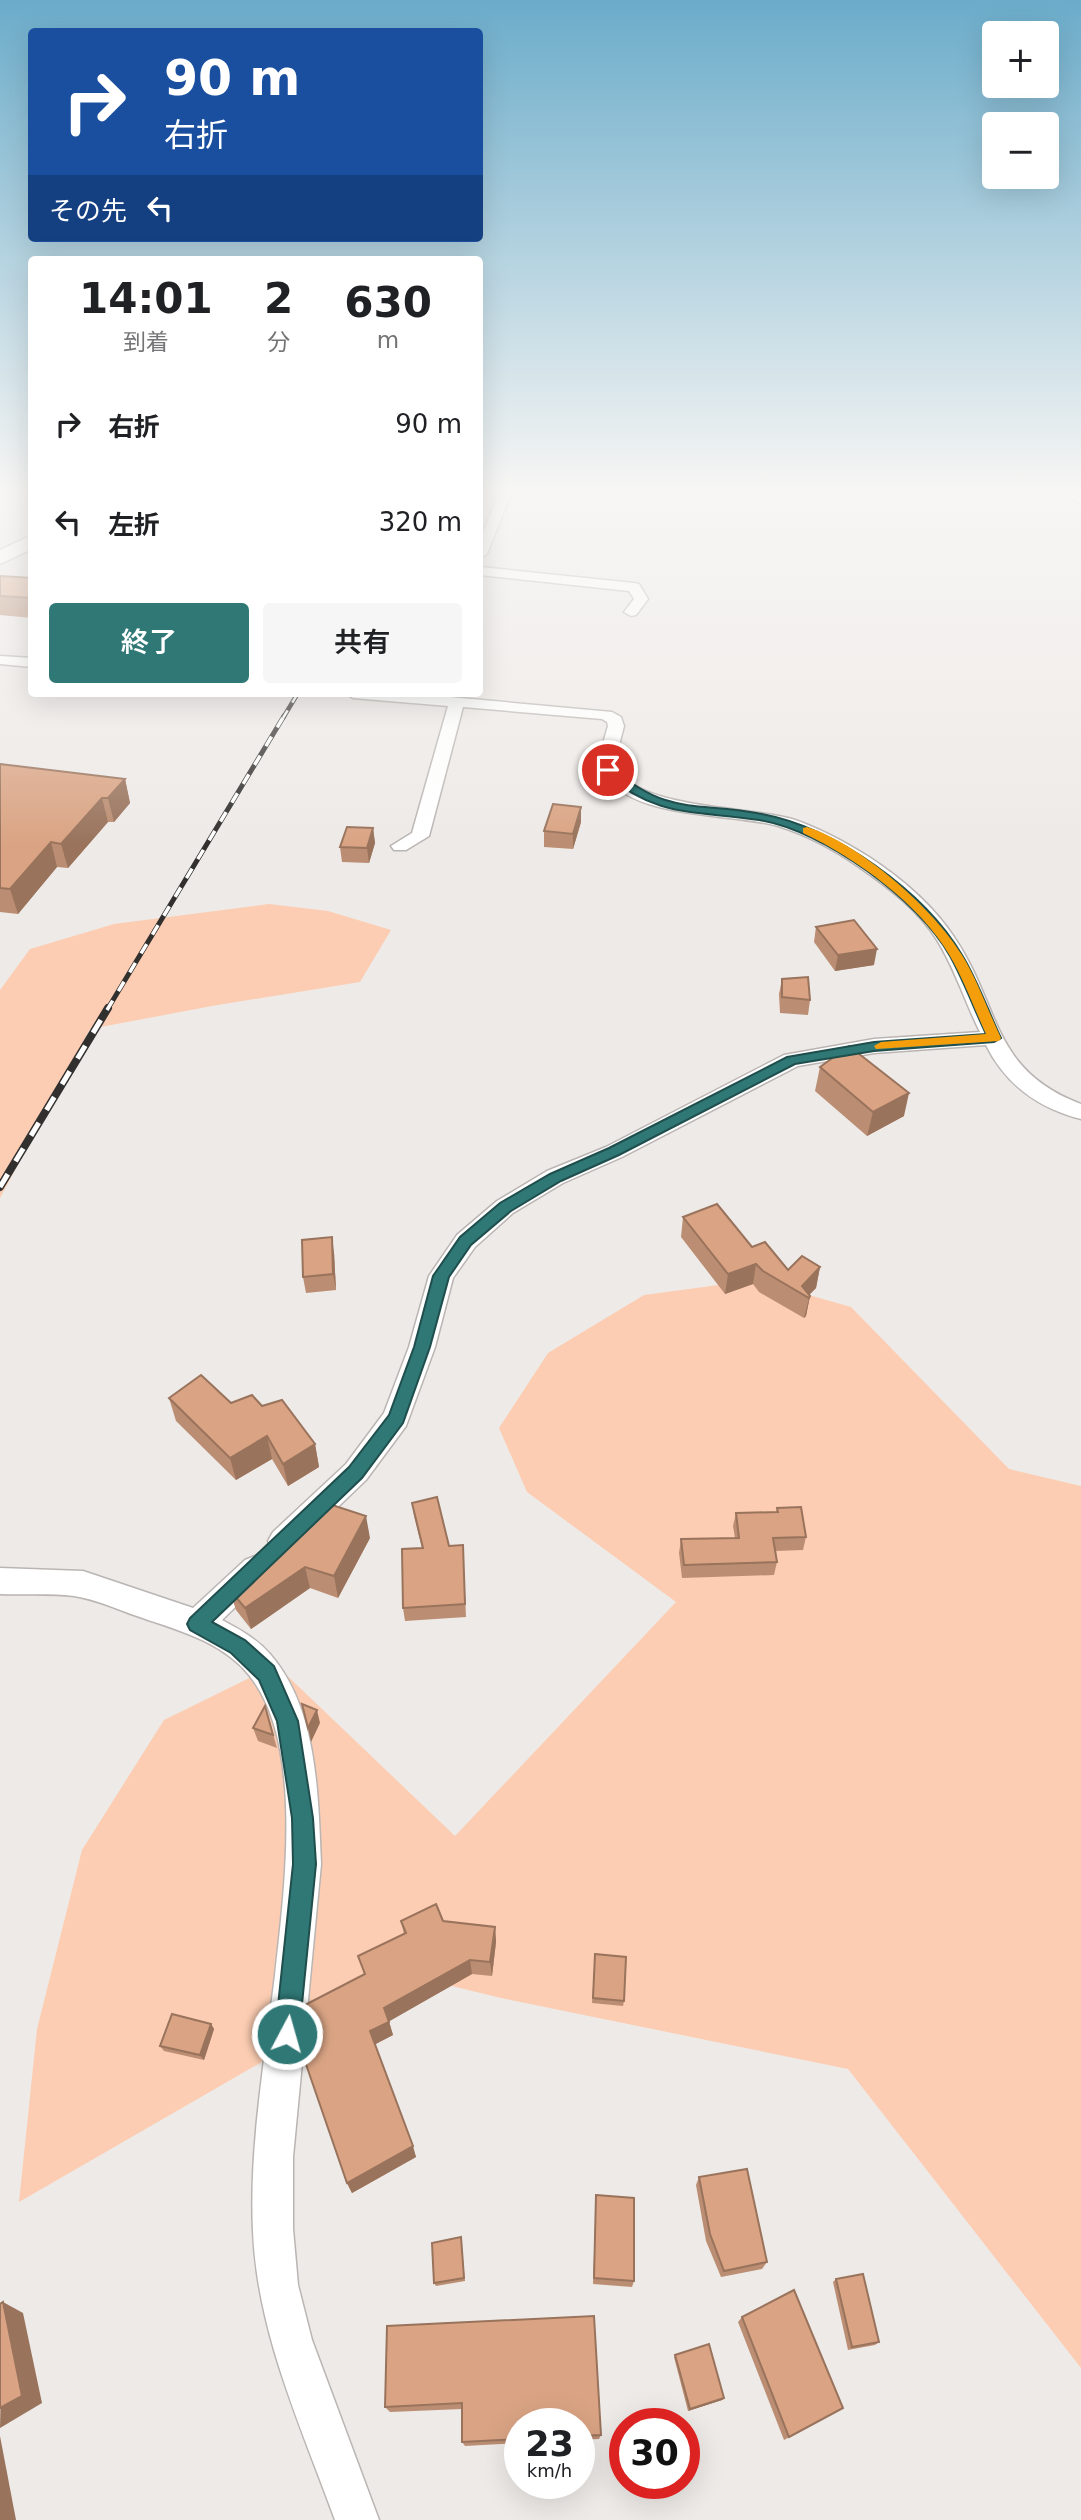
<!DOCTYPE html>
<html lang="ja">
<meta charset="utf-8">
<style>
body{margin:0;font-family:"DejaVu Sans","Noto Sans JP",sans-serif;background:#f6f6f6;color:#202124;height:100vh;display:flex;flex-direction:column;font-size:26px;white-space:nowrap}
*{box-sizing:border-box;margin:0}
p{font-size:23px;color:#757577}
.icon{flex:none;width:38px;height:38px;fill:none;stroke:currentColor;stroke-width:2;stroke-linecap:round;stroke-linejoin:round}
.map{position:relative;flex:1;overflow:hidden}
.sheet{position:absolute;left:28px;top:256px;width:455px;height:441px;display:flex;flex-direction:column;background:#fff;border-radius:7px;box-shadow:0 7px 28px #0002}
.sheet>*{flex:none}
.guide{position:absolute;left:28px;top:28px;width:455px;height:214px;border-radius:7px;box-shadow:0 7px 28px #0002;background:#1a4fa0;color:#fff;overflow:hidden}
.fabs{position:absolute;left:982px;top:21px;display:grid;gap:14px}
.fabs a{display:grid;place-items:center;width:77px;height:77px;border-radius:7px;background:#fff;box-shadow:0 7px 28px #0002;font-size:35px}
.speed{position:absolute;left:504px;top:2408px;display:flex;gap:14px;font-size:35px;font-weight:700;text-align:center}
.speed>*{display:grid;place-content:center;width:91px;height:91px;border-radius:50%;background:#fff;box-shadow:0 7px 28px #0002;line-height:1}
.speed small{font-size:18px;font-weight:400}
.speed .limit{border:10px solid #d22;background:#fff;color:#111}
.pin{position:absolute;display:grid;place-items:center;width:60px;height:60px;color:#fff;margin:-30px;border:4px solid #fff;border-radius:50%;box-shadow:0 2px 7px #0007}
.me{position:absolute;width:77px;margin:-38px;rotate:6deg;stroke-linejoin:round;filter:drop-shadow(0 0 5px #0008)}
.turn{display:flex;align-items:center;gap:24px;height:147px;padding:0 21px;font-size:32px}
.turn .icon{width:91px;height:91px;stroke-width:2.5}
.turn b{display:block;font-size:49px;line-height:60px}
.then{display:flex;align-items:center;height:66px;padding:0 21px;background:#0003;gap:14px;font-size:26px}
.eta{display:flex;justify-content:space-evenly;align-items:center;height:119px;text-align:center}
.eta b{font-size:42px;font-weight:600;line-height:49px}
.action{display:flex;gap:14px;margin-top:auto;padding:14px 21px}
.action a{flex:1;height:80px;border-radius:7px;background:#2f7876;color:#fff;font-size:28px;font-weight:600;line-height:80px;text-align:center}
.action a+a{background:#f6f6f6;color:#202124}
ul{padding:0;list-style:none}
li{display:flex;align-items:center;gap:21px;height:98px;padding:0 21px}
li div{flex:1}
li b{display:block;font-size:26px}
li em{font-style:normal}
.map>svg:first-child{display:block}
.green{fill:#fccdb2}
.lines{fill:none;stroke-linecap:round;stroke-linejoin:round}
.street-casing{stroke:#bab5b3;stroke-width:3}
.secondary-casing{stroke:#bab5b3;stroke-width:3}
.highway-casing{stroke:#bab5b3;stroke-width:3}
.street{fill:#fff;fill-rule:evenodd}
.secondary{fill:#fff;fill-rule:evenodd}
.highway{fill:#fff;fill-rule:evenodd}
.rail-far2-casing{stroke:#32302e;stroke-width:4.5}
.rail-far1-casing{stroke:#32302e;stroke-width:5}
.rail-casing{stroke:#32302e;stroke-width:8}
.rail-far2{stroke:#fff;stroke-width:2.5;stroke-dasharray:9;stroke-linecap:butt}
.rail-far1{stroke:#fff;stroke-width:3.5;stroke-dasharray:11;stroke-linecap:butt}
.rail{stroke:#fff;stroke-width:5;stroke-dasharray:15;stroke-linecap:butt}
.wall{fill:#bb8d72}
.shaded-wall{fill:#99735c}
.building{fill:#daa484;stroke:#99735c;stroke-width:2}
.route{fill:#2f7876;stroke:#1f4e4d;stroke-width:2}
.slow{fill:#f59e0b}
</style>
<div class="map">
<svg width="1081" height="2520" viewBox="0 0 1081 2520">
<rect width="100%" height="100%" fill="#eeeae7"/>
<g class="green">
<path d="M269,904l59,7 63,19 -31,52 -148,24 -122,23 -90,169v-208l30,-41 84,-25z"/>
<path d="M756,1280l95,27 158,162 72,17v882l-233,-299 -347,-71 -90,-22 -392,226 18,-173 45,-179 82,-130 112,-55 179,171 221,-234 -149,-110 -28,-64 49,-75 96,-58z"/>
</g>
<g class="lines">
<g class="street-casing">
<g id="street">
<path d="M500,491h12l-25,63 -7,4v-18z"/>
<path d="M480,567l154,16 5,1 9,15 -12,16 -5,1 -7,-4 10,-13 -5,-8 -149,-16z"/>
<path d="M0,656l32,2v9l-32,-3z"/>
<path d="M345,693h61l206,19 9,5 3,9 -10,38c20,46 135,42 178,55 27,9 53,23 77,38 32,21 64,48 85,80 47,69 36,133 127,167v15c-43,-11 -75,-34 -95,-74l-112,8 -76,13 -176,91 -59,26 -50,30 -38,34 -22,31 -18,69 -29,79 -40,54 -73,70 -10,4 -10,-4 -5,-9 5,-9 73,-68 38,-51 25,-66 20,-71 28,-41 40,-34 50,-30 59,-24 178,-92 90,-16 106,-7c-15,-30 -25,-63 -43,-92 -19,-30 -49,-53 -78,-73 -24,-17 -52,-32 -81,-41 -49,-14 -157,-5 -181,-62l11,-38 -1,-4 -5,-3 -139,-12 -34,129 -23,14h-12l-3,-4 21,-13 36,-127 -95,-8z"/>
<path d="M255,1556l10,4 5,9 -5,9 -43,42c17,9 35,19 48,34 48,55 48,141 51,210l-28,293v72l5,56 14,55 67,180h-44c-34,-94 -78,-188 -82,-289 -4,-85 12,-172 22,-256 9,-83 30,-231 -26,-300 -28,-35 -76,-46 -115,-60 -20,-7 -39,-16 -60,-19 -24,-3 -49,-1 -74,-2v-26l83,3 110,37 52,-48z"/>
</g>
</g>
<g class="secondary-casing">
<path id="secondary" d="M1065,491h16v11l-6,-1z"/>
</g>
<g class="highway-casing">
<path id="highway" d="M32,535v14l-32,15v-14z"/>
</g>
<use href="#street" class="street"/>
<use href="#secondary" class="secondary"/>
<use href="#highway" class="highway"/>
<g class="rail-far2-casing">
<path id="rail-far2" d="M283,718l15,-25"/>
</g>
<g class="rail-far1-casing">
<path id="rail-far1" d="M107,1010l177,-294"/>
</g>
<g class="rail-casing">
<path id="rail" d="M0,1187l108,-179"/>
</g>
<use href="#rail-far2" class="rail-far2"/>
<use href="#rail-far1" class="rail-far1"/>
<use href="#rail" class="rail"/>
</g>
<g class="wall">
<path d="M0,576l32,2v40l-32,-3z"/>
<path d="M0,764l125,15 5,24 -16,19h-6l-40,46 -11,-1 -39,47 -18,-2z"/>
<path d="M581,822l-8,27 -29,-2v-16z"/>
<path d="M373,828l2,15 -6,20 -27,-1 -2,-15z"/>
<path d="M816,927l58,38 -39,6 -21,-29z"/>
<path d="M782,979l28,21 -2,15 -28,-2 -1,-19z"/>
<path d="M820,1067l84,49 -37,20 -52,-45z"/>
<path d="M683,1217l105,53 32,-3 -4,21 -7,7 1,1 -4,20 -2,2 -45,-26 -6,-8 -28,10 -44,-57z"/>
<path d="M334,1253l2,37 -30,3 -3,-16z"/>
<path d="M169,1398l93,8 53,38 4,23 -31,19 -16,-27 -36,21 -60,-59z"/>
<path d="M412,1503l37,43 14,-1 3,72 -61,4 -2,-13 19,-60 -8,-32z"/>
<path d="M777,1508l29,29 -3,13 -28,1 2,11 -3,13 -92,3 -3,-25 2,-14 54,-1 -2,-12 3,-13 40,-1z"/>
<path d="M370,1538l-32,60 -28,-10 -59,41 -15,-19 -7,-21z"/>
<path d="M265,1706l12,42 -19,-7 -5,-13z"/>
<path d="M401,1921h42l52,6 1,15 -4,34 -20,-2 -83,47 4,14 -18,9 41,113 -64,36 -5,-10 17,-209 -6,-18 46,-22z"/>
<path d="M595,1954l29,47 -1,5 -31,-3z"/>
<path d="M211,2024l3,5 -10,31 -40,-9 -4,-5z"/>
<path d="M699,2177l68,85 -5,7 -41,8 -15,-36 -10,-56z"/>
<path d="M596,2195l38,86 -2,6 -39,-3z"/>
<path d="M461,2237l4,44 -29,5 -2,-3z"/>
<path d="M836,2279l43,63 -4,3 -27,5 -15,-68z"/>
<path d="M742,2317l101,91 -59,32 -46,-118z"/>
<path d="M387,2326l214,109 -2,4 -20,1v-16h-59v19l-55,3 -3,-4v-33l-72,3 -5,-5z"/>
<path d="M675,2355l49,43 -2,2 -34,11 -14,-54z"/>
</g>
<g class="shaded-wall">
<path d="M125,779l5,24 -16,19 -6,-24z"/>
<path d="M102,798l6,24 -40,46 -7,-24z"/>
<path d="M581,807v15l-8,27v-15z"/>
<path d="M373,828l2,15 -6,20 -2,-15z"/>
<path d="M51,842l6,25 -39,47 -8,-25z"/>
<path d="M877,949l-3,16 -39,6 3,-16z"/>
<path d="M909,1093l-5,23 -37,20 6,-24z"/>
<path d="M332,1237l2,16 2,37 -3,-16z"/>
<path d="M756,1264l-3,20 -28,10 3,-20z"/>
<path d="M820,1267l-4,21 -9,9 -5,-11z"/>
<path d="M810,1296l-4,20 -2,2 5,-20z"/>
<path d="M267,1436l5,23 -36,21 -6,-22z"/>
<path d="M315,1444l4,23 -31,19 -5,-22z"/>
<path d="M366,1516l4,22 -32,60 -4,-22z"/>
<path d="M305,1567l5,21 -59,41 -6,-21z"/>
<path d="M317,1710l3,13 -9,19 -3,-14z"/>
<path d="M495,1927l1,15 -4,34 -2,-14z"/>
<path d="M470,1960l2,14 -84,48 -4,-14z"/>
<path d="M389,2022l4,13 -19,10 -4,-14z"/>
<path d="M211,2024l3,5 -10,31 -4,-5z"/>
<path d="M413,2146l3,11 -64,36 -5,-10z"/>
<path d="M3,2302l20,11 19,90 -42,25z"/>
<path d="M724,2398l-2,2 -34,11 2,-2z"/>
<path d="M0,2436l16,84h-16z"/>
</g>
<g class="building">
<path d="M0,576l32,2v20l-32,-2z"/>
<path d="M0,764l125,15 -17,19h-6l-41,46 -10,-2 -41,47 -10,-1z"/>
<path d="M553,804l28,3 -8,27 -29,-3z"/>
<path d="M347,827l26,1 -6,20 -27,-1z"/>
<path d="M854,920l23,29 -39,6 -22,-28z"/>
<path d="M808,977l2,23 -28,-3v-18z"/>
<path d="M849,1046l60,47 -36,19 -53,-45z"/>
<path d="M717,1204l35,43 13,-5 23,28 14,-14 18,11 -18,19 8,10 -1,2 -46,-27 -7,-7 -28,10 -45,-57z"/>
<path d="M332,1237l1,37 -30,3 -1,-37z"/>
<path d="M201,1375l30,28 21,-8 10,11 20,-6 33,44 -32,20 -16,-28 -37,22 -61,-60z"/>
<path d="M437,1497l12,49 14,-1 2,59 -62,4 -1,-59 21,-1 -11,-45z"/>
<path d="M329,1504l37,12 -32,60 -29,-9 -60,41 -16,-19 64,-62z"/>
<path d="M801,1507l5,30 -33,1 4,24 -93,3 -3,-26 58,-1 -3,-25 42,-1 -1,-4z"/>
<path d="M302,1704l15,6 -9,18z"/>
<path d="M265,1706l8,29 -20,-7z"/>
<path d="M436,1904l7,17 52,6 -5,35 -20,-2 -86,48 5,14 -19,9 43,115 -66,37 -47,-136 5,-42 60,-31 -7,-18 48,-23 -5,-12z"/>
<path d="M595,1954l31,3 -2,44 -31,-3z"/>
<path d="M172,2014l39,10 -11,31 -40,-9z"/>
<path d="M747,2169l20,93 -43,9 -14,-37 -11,-57z"/>
<path d="M596,2195l38,3v83l-40,-3z"/>
<path d="M461,2237l3,41 -30,5 -2,-40z"/>
<path d="M863,2274l16,68 -27,5 -16,-68z"/>
<path d="M794,2290l49,118 -54,29 -47,-120z"/>
<path d="M3,2302l19,94 -22,12v-104z"/>
<path d="M594,2316l7,119 -22,1v-12h-59v15l-58,3v-39l-77,4 2,-81z"/>
<path d="M709,2344l15,54 -34,11 -15,-54z"/>
</g>
<linearGradient id="sky" x2="0" y2="1"><stop stop-color="#6bacca"/><stop offset="0.58" stop-color="#f7f6f4"/><stop offset="1" stop-color="#f7f6f4" stop-opacity="0"/></linearGradient>
<rect width="1081" height="844" fill="url(#sky)"/>
<path class="route" d="M604,768h8c57,49 85,33 150,46 74,14 162,77 200,141 16,26 26,56 39,83l-7,4 -120,9 -79,13 -176,91 -58,26 -50,30 -40,34 -22,32 -19,70 -27,76 -41,55 -150,144 33,18 29,26 24,55 15,97 3,46 -17,170 -4,9 -8,3 -9,-3 -3,-9 18,-170 -1,-46 -15,-97 -18,-41 -28,-27 -41,-23 -3,-6 3,-6 159,-151 40,-52 25,-68 19,-71 27,-39 40,-34 50,-29 59,-26 178,-91 87,-15 112,-8c-12,-25 -22,-53 -36,-78 -31,-56 -127,-126 -191,-136 -64,-10 -101,-1 -155,-47z"/>
<path class="slow" d="M807,827c52,16 127,82 155,128 16,26 26,56 39,83l-2,3 -123,8 -2,-3 7,-4 105,-8c-12,-26 -22,-54 -36,-78 -30,-52 -94,-98 -147,-123v-5z"/>
</svg>
<div class="fabs">
<a>+</a>
<a>−</a>
</div>
<div class="speed"><div>23<small>km/h</small></div><div class="limit">30</div></div>
<div class="pin" style="left:608px;top:770px;background:#d93025"><svg class="icon" aria-label="arrive" viewBox="0 0 24 24"><path d="M6 21V4h12l-3 4 3 4H6"/></svg></div>
<svg class="me" style="left:287px;top:2034px" viewBox="-20 -20 40 40"><circle r="17" fill="#2f7876" stroke="#fff" stroke-width="3"/><path d="M0-11L8 9 0 5-8 9z" fill="#fff"/></svg>
<div class="guide">
<div class="turn"><svg class="icon" aria-label="right" viewBox="0 0 24 24"><path d="M7 20v-9h11M14 6l5 5-5 5"/></svg><div><b>90 m</b>右折</div></div>
<div class="then">その先<svg class="icon" aria-label="left" viewBox="0 0 24 24"><path d="M17 20v-9H6M10 6l-5 5 5 5"/></svg></div>
</div>
<section class="sheet">
<div class="eta">
<div><b>14:01</b><p>到着</p></div>
<div><b>2</b><p>分</p></div>
<div><b>630</b><p>m</p></div>
</div>
<ul>
<li><svg class="icon" aria-label="right" viewBox="0 0 24 24"><path d="M7 20v-9h11M14 6l5 5-5 5"/></svg><div><b>右折</b></div><em>90 m</em></li>
<li><svg class="icon" aria-label="left" viewBox="0 0 24 24"><path d="M17 20v-9H6M10 6l-5 5 5 5"/></svg><div><b>左折</b></div><em>320 m</em></li>
</ul>
<div class="action"><a>終了</a><a>共有</a></div>
</section>
</div>
